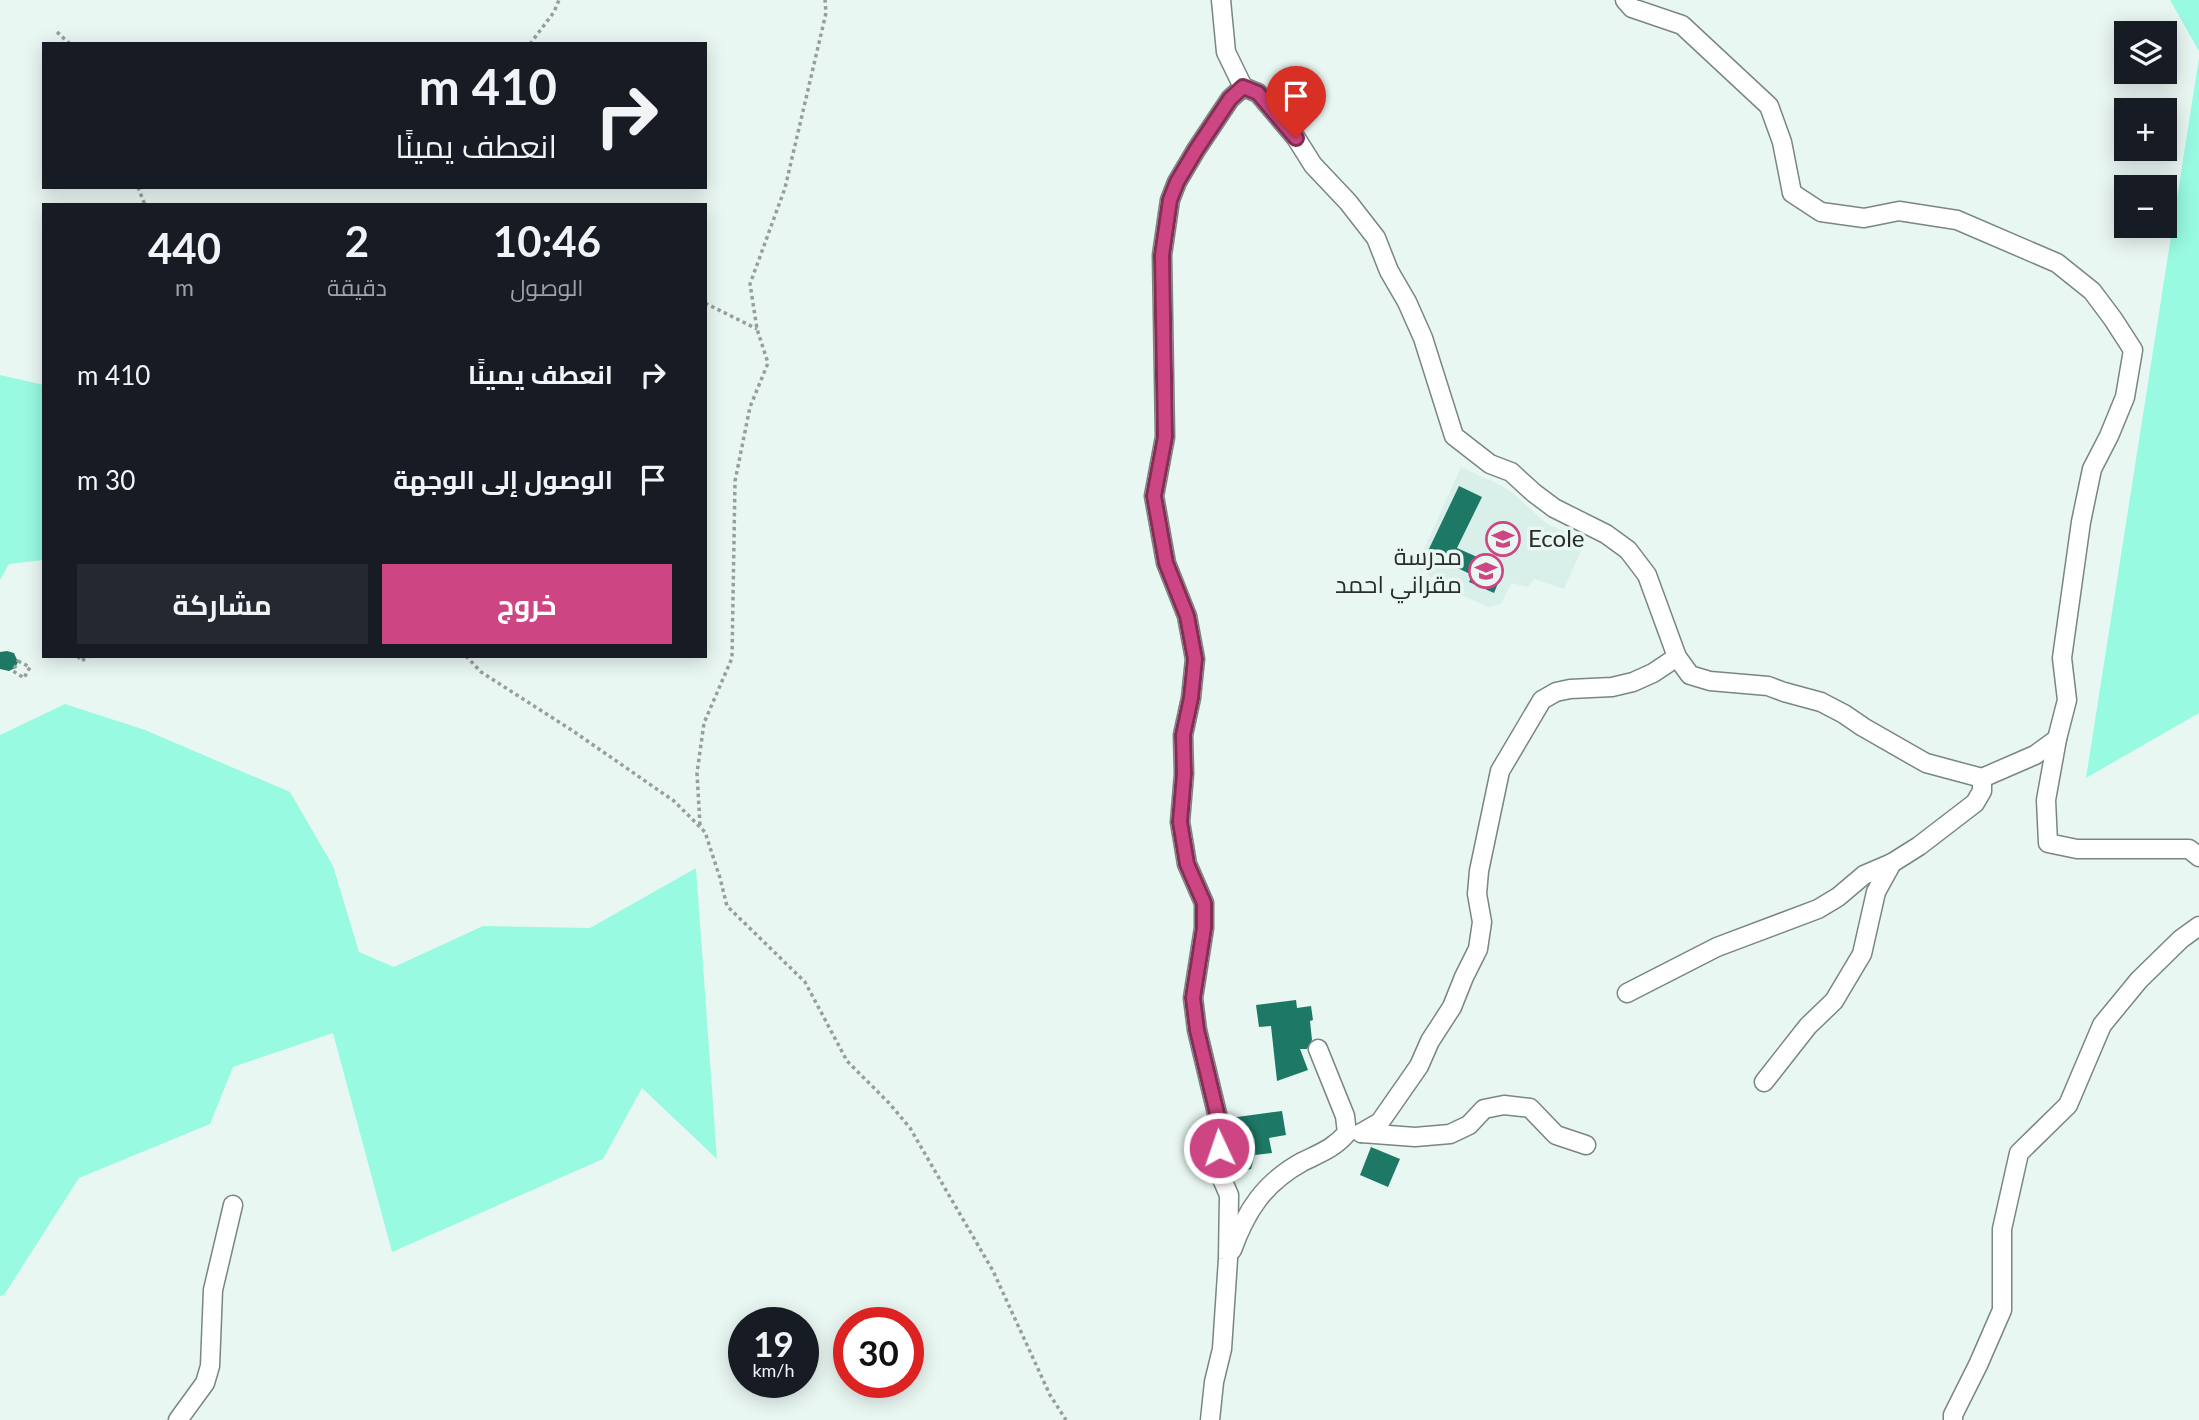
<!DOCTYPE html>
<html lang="ar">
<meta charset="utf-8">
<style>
body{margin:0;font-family:Lato,Cairo,sans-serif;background:#242831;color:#f1f3f6;direction:rtl;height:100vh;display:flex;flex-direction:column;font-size:26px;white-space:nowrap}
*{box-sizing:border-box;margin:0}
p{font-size:23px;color:#9ea1a6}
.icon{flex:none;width:38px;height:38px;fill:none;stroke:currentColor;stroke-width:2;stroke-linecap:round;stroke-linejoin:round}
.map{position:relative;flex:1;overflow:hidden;direction:ltr}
.details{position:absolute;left:42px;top:203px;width:665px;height:455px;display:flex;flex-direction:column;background:#171b24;border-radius:0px;box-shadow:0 4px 18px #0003;direction:rtl}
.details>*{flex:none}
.top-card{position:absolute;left:42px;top:42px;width:665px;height:147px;border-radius:0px;box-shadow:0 4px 18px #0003;direction:rtl;background:#171b24;color:#f1f3f6;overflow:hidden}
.buttons{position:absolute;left:2114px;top:21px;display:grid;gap:14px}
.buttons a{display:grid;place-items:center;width:63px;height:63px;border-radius:0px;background:#171b24;box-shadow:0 4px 18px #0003;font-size:35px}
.speed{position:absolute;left:728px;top:1307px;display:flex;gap:14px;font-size:35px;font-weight:700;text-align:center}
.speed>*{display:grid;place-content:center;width:91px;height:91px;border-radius:50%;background:#171b24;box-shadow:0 4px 18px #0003;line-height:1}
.speed small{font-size:18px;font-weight:400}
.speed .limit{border:10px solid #d22;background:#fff;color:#111}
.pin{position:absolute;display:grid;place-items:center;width:60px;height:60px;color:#fff;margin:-72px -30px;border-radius:50% 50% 50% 0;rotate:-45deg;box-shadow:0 0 7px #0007}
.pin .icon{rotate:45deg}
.me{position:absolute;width:77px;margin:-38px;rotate:357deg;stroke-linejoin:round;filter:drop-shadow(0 0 5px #0008)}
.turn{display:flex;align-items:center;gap:24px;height:147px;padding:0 35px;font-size:32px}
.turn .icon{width:91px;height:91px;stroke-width:2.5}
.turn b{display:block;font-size:49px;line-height:60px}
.eta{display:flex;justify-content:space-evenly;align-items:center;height:119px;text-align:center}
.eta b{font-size:42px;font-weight:700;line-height:49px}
.cta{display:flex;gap:14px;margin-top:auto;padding:14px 35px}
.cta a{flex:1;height:80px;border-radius:0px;background:#cd4683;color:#fff;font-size:28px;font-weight:700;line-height:80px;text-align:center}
.cta a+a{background:#242831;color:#f1f3f6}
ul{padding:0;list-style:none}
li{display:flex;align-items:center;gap:21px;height:105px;padding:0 35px}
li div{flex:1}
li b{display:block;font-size:26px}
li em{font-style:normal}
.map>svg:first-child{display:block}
.built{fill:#d8f0e9}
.green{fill:#98fae1}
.building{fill:#1d7865}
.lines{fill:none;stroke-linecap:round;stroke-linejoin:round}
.minor-casing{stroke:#798682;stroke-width:21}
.path{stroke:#959f9c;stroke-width:3.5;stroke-dasharray:3.5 3.5;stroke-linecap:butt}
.minor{stroke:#fff;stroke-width:18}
.route-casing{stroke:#852e55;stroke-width:18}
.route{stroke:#cd4683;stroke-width:12}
.labels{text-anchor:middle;stroke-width:7;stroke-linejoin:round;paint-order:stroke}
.poi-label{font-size:24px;fill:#292e2d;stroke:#e9f7f3;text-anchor:start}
</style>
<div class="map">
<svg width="2199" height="1420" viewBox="0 0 2199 1420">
<rect width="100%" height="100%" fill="#e9f7f3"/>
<path class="built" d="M1461,467l41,19 12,8 33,30 26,11 11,9 -20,45 -30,-10 -6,8 -17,-4 -10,21 -13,3 -29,-13 -41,-25 2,-11z"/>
<g class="green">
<path d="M2170,0h29v51z"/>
<path d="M2199,58v655l-113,65z"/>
<path d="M0,375l44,10v175l-35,4 -9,16z"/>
<path d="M65,704l80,26 145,62 43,74 26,86 35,15 89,-41 107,2 106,-60 21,291 -75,-71 -39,71 -211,93 -59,-219 -100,34 -23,57 -131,54 -75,117 -4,1v-561z"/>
</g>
<g class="building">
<path d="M1459,486l23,11 -25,51 47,21 -10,24 -25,-11 3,-7 -45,-22z"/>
<path d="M7,651l7,2 4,9 -3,6 -6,3 -9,-2v-17z"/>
<path d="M1296,1000l1,8 14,-2 2,14 -3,1 2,19 -5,9h-7l8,21 -31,11 -6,-55 -12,1 -3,-22z"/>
<path d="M1282,1111l4,24 -17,3 3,15 -17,2 -4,14 -14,3 -7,-54z"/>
<path d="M1371,1147l29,12 -12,28 -28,-12z"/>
</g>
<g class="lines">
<g class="minor-casing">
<g id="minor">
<path d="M1221,0l5,52 17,35"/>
<path d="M1625,0l7,8 50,17 87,81 13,36 10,51 29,19 43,6 35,-7 58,9 100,43 35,28 21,28 20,31 -8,47 -16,39 -17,33 -11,53 -19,136 5,42 -10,39 -11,61 2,43 29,6h112l10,8"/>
<path d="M1627,993l90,-46 101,-38 20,-12 26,-22 28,-12 27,-17 56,-43 7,-12v-13"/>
<path d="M1764,1082l44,-56 26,-25 28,-47 14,-62 16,-29"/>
<path d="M1361,1133l19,-11 39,-56 11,-25 22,-34 12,-30 14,-28 4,-27 -5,-28 2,-23 21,-100 42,-71 14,-8 14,-3 42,-2 21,-5 20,-9 24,-16"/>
<path d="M1361,1133l54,4 35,-3 19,-9 15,-16 20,-4 26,3 26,27 30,10"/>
<path d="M1232,1250c14,-39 32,-67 70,-88 18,-9 31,-13 45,-29l-2,-17 -27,-67"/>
<path d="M178,1420l27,-37 5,-17 3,-76 20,-85"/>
<path d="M1210,1420l4,-38 8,-33 6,-90 1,-64 -11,-25 2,-44 -23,-96 -4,-32 11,-70v-25l-17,-39 -7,-42 4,-48 -1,-39 8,-37 4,-39 -8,-43 -21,-53 -12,-67 11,-59 -3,-182 8,-55 7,-18 19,-32 34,-51 13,-12 15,6 38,45 17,27 35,37 28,36 13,33 18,31 16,36 31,98 36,28 21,8 23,21 20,15 52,26 22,16 19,25 30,82 13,18 20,6 58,5 16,6 37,10 23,12 19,13 63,36 56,15 53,-23 22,-16"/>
<path d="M1953,1420v-5l25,-50 24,-55v-81l17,-76 49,-48 34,-80 37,-45 42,-41 18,-13"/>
</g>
</g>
<g class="path">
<path d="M57,32l13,12"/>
<path d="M530,44l24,-32 5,-12"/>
<path d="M138,187l7,18"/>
<path d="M705,303l52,26"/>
<path d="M78,656l3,5 9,-5"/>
<path d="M466,656l15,16 92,59 101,70 31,31 15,46 7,28 78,76 42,79 42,42 21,25 83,143 57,124 16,25"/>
<path d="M18,661l12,6 -6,11 -11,-7z"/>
<path d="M700,825l-3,-52 7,-50 28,-65 3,-177 15,-74 18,-44 -11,-34 -7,-45 35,-96 41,-175 -1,-13"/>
</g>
<use href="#minor" class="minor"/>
</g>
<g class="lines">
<g class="route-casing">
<path id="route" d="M1219,1148l1,-22 -23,-96 -4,-32 11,-70v-25l-17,-39 -7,-42 4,-48 -1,-39 8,-37 4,-39 -8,-43 -21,-53 -12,-67 11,-59 -3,-182 8,-55 7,-18 19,-32 34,-51 13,-12 15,6 38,45"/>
</g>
<use href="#route" class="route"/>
</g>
<defs>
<g id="school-ring" transform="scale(1.75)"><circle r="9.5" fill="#e9f7f3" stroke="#cd4683" stroke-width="1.5"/><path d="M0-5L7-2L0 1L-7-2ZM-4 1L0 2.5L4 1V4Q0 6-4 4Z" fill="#cd4683"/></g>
</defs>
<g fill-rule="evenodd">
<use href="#school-ring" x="1503" y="539"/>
<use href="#school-ring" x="1486" y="571"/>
</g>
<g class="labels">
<g class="poi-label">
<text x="1528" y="547">Ecole</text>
<text x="1462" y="565" text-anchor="end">مدرسة<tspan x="1462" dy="28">مقراني احمد</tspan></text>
</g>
</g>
</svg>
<div class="buttons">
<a><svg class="icon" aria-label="layers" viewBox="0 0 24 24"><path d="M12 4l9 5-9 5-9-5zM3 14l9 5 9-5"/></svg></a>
<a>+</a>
<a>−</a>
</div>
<div class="speed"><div>19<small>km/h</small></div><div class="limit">30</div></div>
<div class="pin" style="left:1296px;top:138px;background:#d93025"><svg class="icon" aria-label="arrive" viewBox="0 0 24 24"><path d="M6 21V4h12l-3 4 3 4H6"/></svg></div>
<svg class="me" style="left:1219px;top:1148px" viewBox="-20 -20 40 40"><circle r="17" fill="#cd4683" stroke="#fff" stroke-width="3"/><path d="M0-11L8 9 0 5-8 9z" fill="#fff"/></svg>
<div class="top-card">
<div class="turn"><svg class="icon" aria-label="right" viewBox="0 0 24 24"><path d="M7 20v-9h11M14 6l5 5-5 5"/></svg><div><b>410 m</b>انعطف يمينًا</div></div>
</div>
<section class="details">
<div class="eta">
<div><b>10:46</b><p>الوصول</p></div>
<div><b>2</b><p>دقيقة</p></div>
<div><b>440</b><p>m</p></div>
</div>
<ul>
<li><svg class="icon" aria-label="right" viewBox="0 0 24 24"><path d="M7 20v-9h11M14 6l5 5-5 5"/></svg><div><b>انعطف يمينًا</b></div><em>410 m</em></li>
<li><svg class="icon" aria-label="arrive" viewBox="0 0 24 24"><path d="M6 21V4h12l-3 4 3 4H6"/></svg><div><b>الوصول إلى الوجهة</b></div><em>30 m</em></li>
</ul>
<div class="cta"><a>خروج</a><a>مشاركة</a></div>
</section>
</div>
